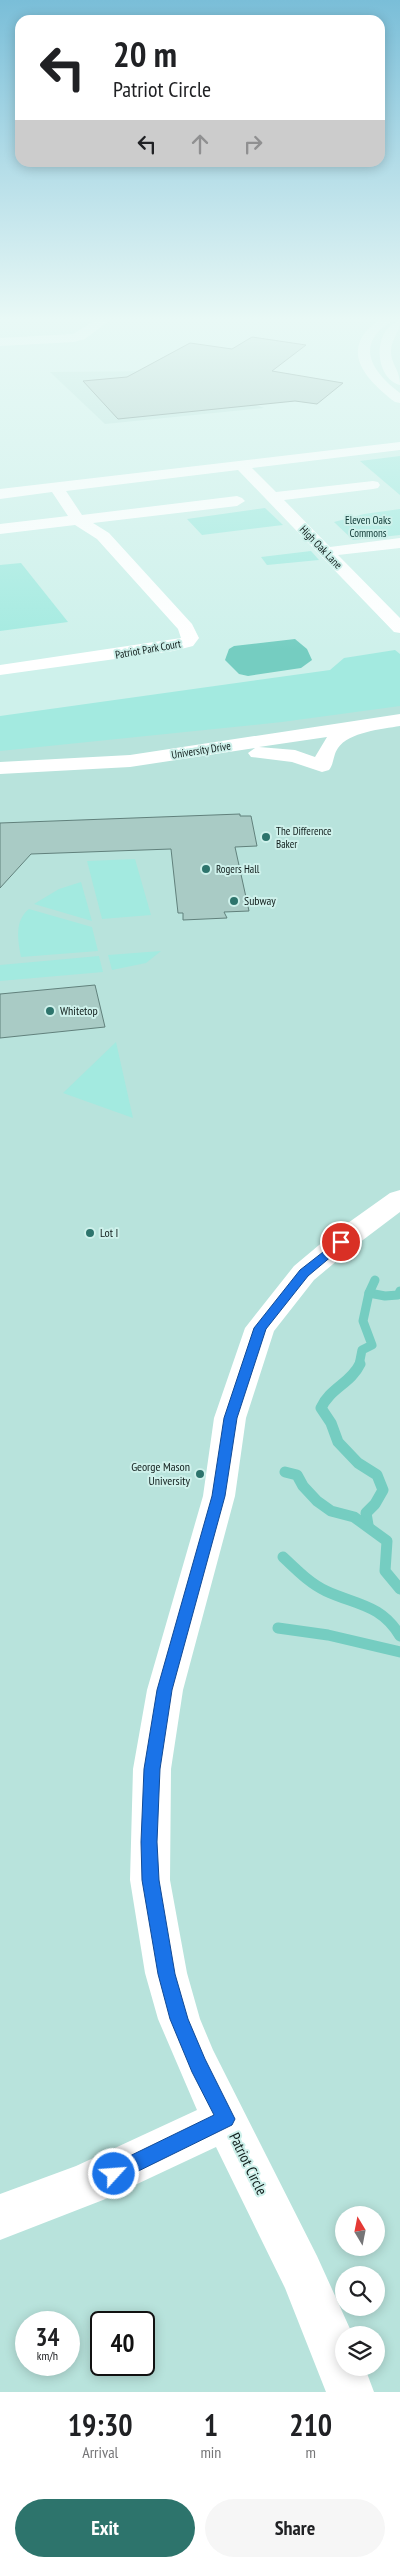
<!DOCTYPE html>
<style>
body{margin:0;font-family:"PT Sans Narrow",sans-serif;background:#f6f6f6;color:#202124;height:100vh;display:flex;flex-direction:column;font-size:19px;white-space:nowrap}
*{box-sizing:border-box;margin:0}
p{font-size:16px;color:#757577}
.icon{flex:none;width:28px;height:28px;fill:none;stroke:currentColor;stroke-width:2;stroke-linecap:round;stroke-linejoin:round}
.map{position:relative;height:2392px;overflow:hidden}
.sheet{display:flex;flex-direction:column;background:#fff;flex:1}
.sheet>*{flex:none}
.top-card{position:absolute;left:15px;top:15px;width:370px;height:152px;border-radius:15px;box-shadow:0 2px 12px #0003;background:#fff;color:#202124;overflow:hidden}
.needle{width:32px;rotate:350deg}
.controls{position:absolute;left:335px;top:2206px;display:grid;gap:10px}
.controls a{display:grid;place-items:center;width:50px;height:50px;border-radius:50%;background:#fff;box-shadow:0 2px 12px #0003;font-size:25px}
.speed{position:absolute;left:15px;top:2311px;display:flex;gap:10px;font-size:25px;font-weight:700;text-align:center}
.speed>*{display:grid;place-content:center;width:65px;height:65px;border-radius:50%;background:#fff;box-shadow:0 2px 12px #0003;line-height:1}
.speed small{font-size:12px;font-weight:400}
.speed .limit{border:2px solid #111;border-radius:8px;background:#fff;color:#111}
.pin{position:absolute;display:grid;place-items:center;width:42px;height:42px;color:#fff;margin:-21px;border:2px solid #fff;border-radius:50%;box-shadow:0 1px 5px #0007}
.me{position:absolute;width:55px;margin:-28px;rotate:64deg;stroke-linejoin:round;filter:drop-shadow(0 0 4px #0008)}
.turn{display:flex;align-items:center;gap:18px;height:105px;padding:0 15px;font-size:22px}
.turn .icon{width:65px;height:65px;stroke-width:2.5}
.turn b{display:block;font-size:35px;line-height:42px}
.lanes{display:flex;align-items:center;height:48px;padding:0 15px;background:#0003;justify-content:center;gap:25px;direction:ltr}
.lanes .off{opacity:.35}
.eta{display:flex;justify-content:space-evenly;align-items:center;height:85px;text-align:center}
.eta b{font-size:30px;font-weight:700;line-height:35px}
.action{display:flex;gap:10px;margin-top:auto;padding:10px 15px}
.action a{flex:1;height:58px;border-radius:30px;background:#2d746c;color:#fff;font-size:20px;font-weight:700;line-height:58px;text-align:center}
.action a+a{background:#f6f6f6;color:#202124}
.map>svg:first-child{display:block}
.built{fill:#b8e3dc;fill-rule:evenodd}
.green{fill:#a3eae0}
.water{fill:#75cdc1}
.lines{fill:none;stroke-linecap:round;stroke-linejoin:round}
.stream-far1{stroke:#75cdc1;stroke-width:9}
.stream{stroke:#75cdc1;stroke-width:11}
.building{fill:#a9cbc5;stroke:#61817c}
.minor{fill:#fff;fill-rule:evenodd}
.route{fill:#1a73e8;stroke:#114b97}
.poi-dot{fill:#2d746c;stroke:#cef1eb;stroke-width:2}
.labels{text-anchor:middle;stroke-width:4;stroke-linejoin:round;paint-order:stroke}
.far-park-label{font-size:11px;fill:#0d3733;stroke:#cef1eb}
.far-street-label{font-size:11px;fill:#111e1c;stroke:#cef1eb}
.far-poi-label{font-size:11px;fill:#111e1c;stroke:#cef1eb;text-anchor:start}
.poi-label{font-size:12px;fill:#111e1c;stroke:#cef1eb;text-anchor:start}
.near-street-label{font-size:15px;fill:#111e1c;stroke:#cef1eb}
</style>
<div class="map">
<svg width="400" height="2392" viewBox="0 0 400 2392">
<rect width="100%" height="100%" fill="#cef1eb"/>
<g class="built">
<path d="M172,371l92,37 -159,16 -55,-52z"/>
<path d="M400,668v1724h-400v-1660zM344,2215h32v33h-32zM344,2275h32v33h-32zM26,2322h43v43h-43zM101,2322h43v43h-43zM344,2335h32v33h-32z"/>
</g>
<g class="green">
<path d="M400,456v39l-40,-34z"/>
<path d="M265,508l18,17 -81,10 -15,-16z"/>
<path d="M400,509v26l-47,5 -19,-18 30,-8z"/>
<path d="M311,551l8,9 -52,5 -6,-8z"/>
<path d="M21,563l47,59 -68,9v-66z"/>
<path d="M395,650l5,4v52l-118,16 -282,29v-35l330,-46 14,-12z"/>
<path d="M135,859l16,56 -49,4 -15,-58z"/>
<path d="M81,882l11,39 -58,-17 25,-15z"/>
<path d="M29,909l63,18 6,24 -77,6c-3,-17 -7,-36 8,-48z"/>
<path d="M161,951l-15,12 -34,7 -4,-15z"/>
<path d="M99,956l4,16 -103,9v-16z"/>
<path d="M116,1042l17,76 -70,-25z"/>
</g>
<path class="water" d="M295,639l12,10 5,11 -11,8 -53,8 -9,-2 -14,-14 4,-11 5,-3z"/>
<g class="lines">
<g class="stream-far1">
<path d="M369,1293l16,3 13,-1 2,-4"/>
<path d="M359,1365l3,-15 10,-5 -9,-24 6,-28 6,-13"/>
</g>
<g class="stream">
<path d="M360,1364c-9,19 -30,24 -39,44l10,15 7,19 20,21 19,12 6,15 -8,14 -9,9 2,12"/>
<path d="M285,1472l12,3 6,11 14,15 14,10 23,6 33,24 -2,30 15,18"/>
<path d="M283,1557c13,12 26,26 43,34 30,14 55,13 74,45"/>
<path d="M278,1628l50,7 72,17"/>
</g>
</g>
<g class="building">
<path d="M252,337l54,8 -34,26 71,12 -26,21 -22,-3 -177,18 -35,-38 44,-4 63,-34 42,6z"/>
<path d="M240,814v2h11l6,30 -22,1 14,64 -25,1 3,6 -44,2v-7h-5l-7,-64 -140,5 -31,34v-65z"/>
<path d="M95,985l10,42 -105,11v-44z"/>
</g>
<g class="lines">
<g class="minor">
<path d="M102,316h13l-30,23 -11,3 -74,4v-8l73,-4z"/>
<path d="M343,316h29c-6,6 -23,6 -29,0z"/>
<path d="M384,316h14c-5,6 -13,9 -19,15 -22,23 1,47 21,62v10l-5,-1c-35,-27 -57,-56 -11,-86z"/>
<path d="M400,321c0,12 -9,18 -9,30 0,14 9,18 9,34 -26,-7 -28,-57 0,-64z"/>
<path d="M400,442v8l-148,18 24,24 97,-11 5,1 2,3 -2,3 -5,1 -89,11 46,47 70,-9v10l-62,7 62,63v15l-6,-1 -156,-162 -172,21 16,24 155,-19 5,2 3,3 -8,5 -144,17 16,10 83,91 7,14 -6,8 -20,5 -173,24v-10l181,-27 -3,-9 -81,-90 -22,-14 -75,9v-10l68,-8 -16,-24 -52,7v-10z"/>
<path d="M400,714v12c-18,3 -51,6 -62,22 -5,7 -4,16 -9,22l-7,2 -30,-10 -41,-5 -3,-4 7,-5 -125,19 -130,7v-12l130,-7zM327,737l-12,20 -20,-7 -36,-3z"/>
<path d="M400,1190v22l-49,37 -37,31 -40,51 -28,87 -11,78 -52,194 -12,79 -1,111 17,93 13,46 13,31 104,206 34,75 1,4h-8v33h21l9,24h-48l-41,-104 -69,-141 -113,53 -103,40v-46l76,-28 121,-56 -39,-91 -13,-46 -15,-93 3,-111 14,-79 56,-194 11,-78 31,-90 49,-62 37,-31 59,-42z"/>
</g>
</g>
<linearGradient id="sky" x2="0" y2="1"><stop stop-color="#7abed8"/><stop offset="0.49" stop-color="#e9f9f6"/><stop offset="1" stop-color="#e9f9f6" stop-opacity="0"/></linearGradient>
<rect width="400" height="651" fill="url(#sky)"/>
<path class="route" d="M341,1238l6,4 -2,3 -37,31 -42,53 -29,89 -12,78 -53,194 -12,79 -3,73 2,38 16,94 13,45 17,40 30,60 -3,6 -118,58 -7,-2 -2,-7 2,-7 107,-52 -22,-43 -22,-53 -12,-45 -16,-94 -1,-38 3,-73 13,-79 55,-194 12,-78 30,-90 46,-58z"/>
<g class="poi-dot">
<circle cx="266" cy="837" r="5"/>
<circle cx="206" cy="869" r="5"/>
<circle cx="234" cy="901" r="5"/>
<circle cx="50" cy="1011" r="5"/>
<circle cx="90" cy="1233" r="5"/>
<circle cx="200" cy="1474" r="5"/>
</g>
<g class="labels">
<g class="far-park-label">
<text x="368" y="524">Eleven Oaks<tspan x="368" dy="13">Commons</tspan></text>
</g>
<g class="far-street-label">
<text transform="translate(321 547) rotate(46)" y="4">High Oak Lane</text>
<text transform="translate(148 649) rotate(-10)" y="4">Patriot Park Court</text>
<text transform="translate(201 750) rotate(-9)" y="4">University Drive</text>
</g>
<g class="far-poi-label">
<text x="276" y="835">The Difference<tspan x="276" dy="13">Baker</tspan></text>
<text x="216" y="873">Rogers Hall</text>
</g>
<g class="poi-label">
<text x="244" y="905">Subway</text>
<text x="60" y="1015">Whitetop</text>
<text x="100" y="1237">Lot I</text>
<text x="190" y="1471" text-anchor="end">George Mason<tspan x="190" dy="14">University</tspan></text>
</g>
<g class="near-street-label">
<text transform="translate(248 2164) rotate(64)" y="5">Patriot Circle</text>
</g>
</g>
</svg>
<div class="controls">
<a><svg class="needle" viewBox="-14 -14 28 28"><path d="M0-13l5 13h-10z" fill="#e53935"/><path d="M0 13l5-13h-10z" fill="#757577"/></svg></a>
<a><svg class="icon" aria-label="search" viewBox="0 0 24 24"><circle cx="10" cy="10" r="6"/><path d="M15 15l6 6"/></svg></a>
<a><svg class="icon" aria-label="layers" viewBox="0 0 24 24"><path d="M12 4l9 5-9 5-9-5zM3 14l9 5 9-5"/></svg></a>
</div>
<div class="speed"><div>34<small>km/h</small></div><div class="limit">40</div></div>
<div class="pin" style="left:341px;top:1242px;background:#d93025"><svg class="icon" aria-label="arrive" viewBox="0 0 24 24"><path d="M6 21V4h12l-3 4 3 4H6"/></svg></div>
<svg class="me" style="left:114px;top:2174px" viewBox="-20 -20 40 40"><circle r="17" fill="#1a73e8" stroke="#fff" stroke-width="3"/><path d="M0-11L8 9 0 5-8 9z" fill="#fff"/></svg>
<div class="top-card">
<div class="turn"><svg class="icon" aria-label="left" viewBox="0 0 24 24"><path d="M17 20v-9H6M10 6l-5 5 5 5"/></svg><div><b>20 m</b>Patriot Circle</div></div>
<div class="lanes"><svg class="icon" aria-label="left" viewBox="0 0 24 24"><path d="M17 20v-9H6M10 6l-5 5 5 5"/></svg><svg class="icon off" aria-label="ahead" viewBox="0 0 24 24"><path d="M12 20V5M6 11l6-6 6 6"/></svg><svg class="icon off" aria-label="right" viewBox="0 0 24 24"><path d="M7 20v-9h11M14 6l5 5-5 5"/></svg></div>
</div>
</div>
<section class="sheet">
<div class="eta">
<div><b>19:30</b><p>Arrival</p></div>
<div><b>1</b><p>min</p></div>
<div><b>210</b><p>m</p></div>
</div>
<div class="action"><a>Exit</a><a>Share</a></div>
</section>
